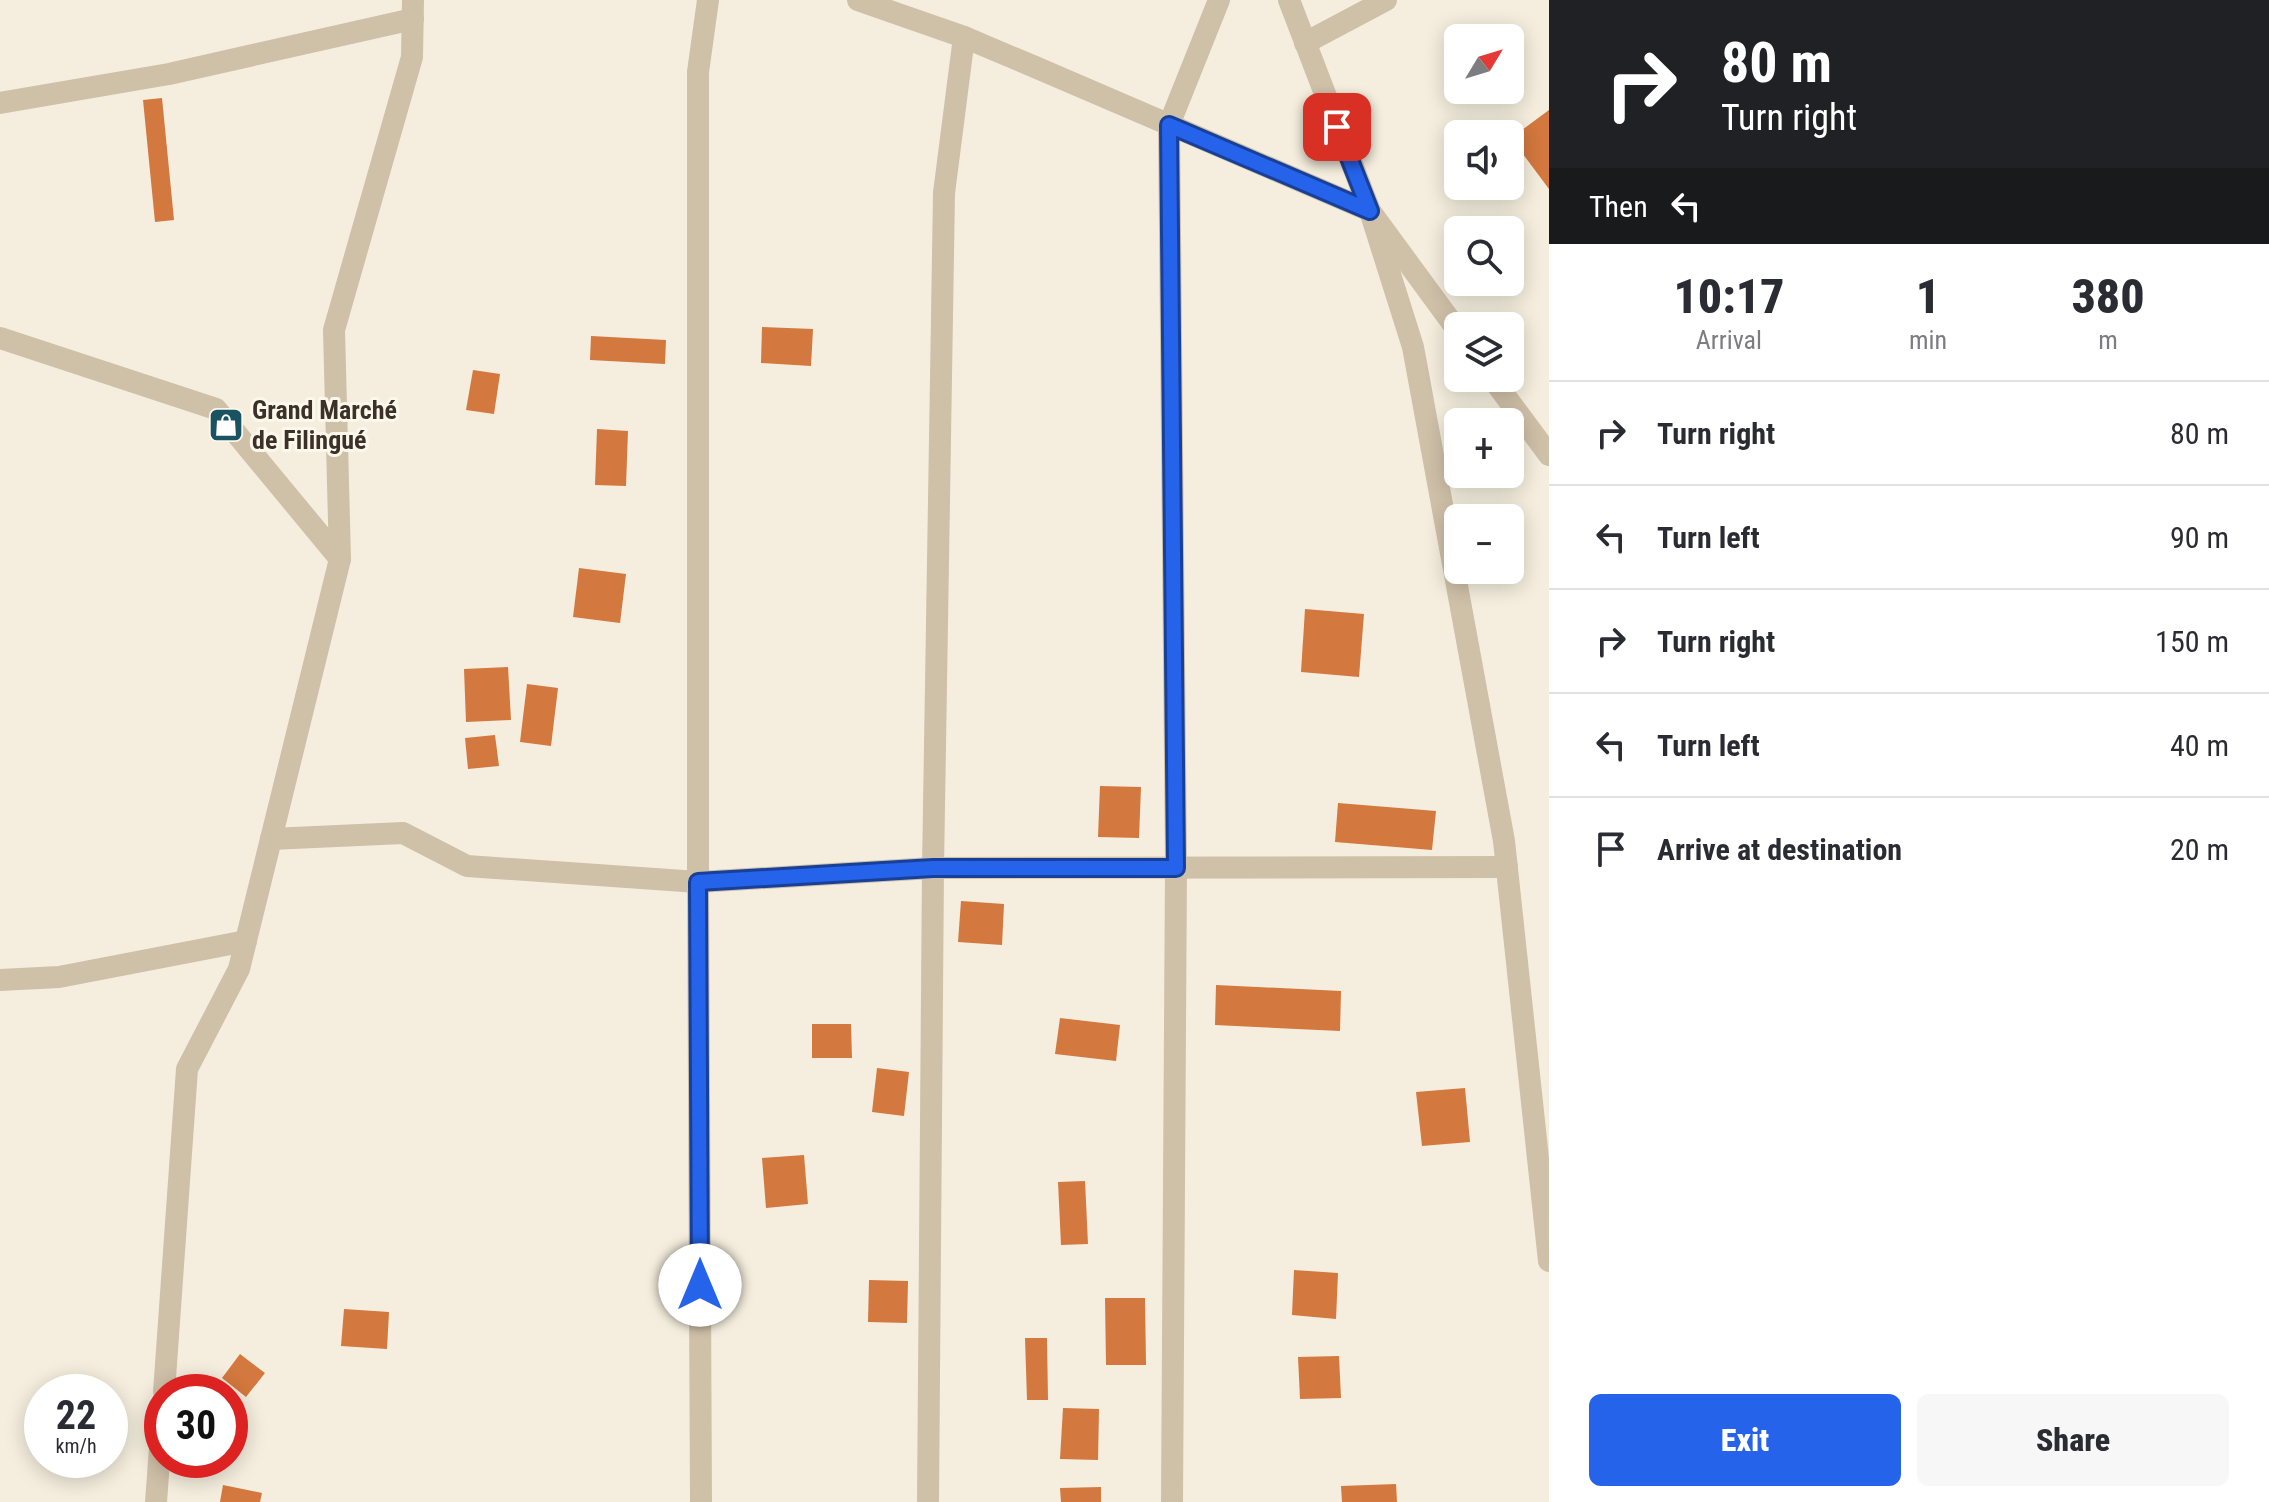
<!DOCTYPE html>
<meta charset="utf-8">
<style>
body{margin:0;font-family:"Roboto Condensed",sans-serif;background:#f7f7f7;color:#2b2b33;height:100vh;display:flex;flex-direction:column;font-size:30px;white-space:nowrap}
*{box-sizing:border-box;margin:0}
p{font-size:26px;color:#7c7c81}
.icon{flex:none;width:44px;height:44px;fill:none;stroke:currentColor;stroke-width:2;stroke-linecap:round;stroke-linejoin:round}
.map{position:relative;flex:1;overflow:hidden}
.sheet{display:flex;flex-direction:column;background:#fff;width:720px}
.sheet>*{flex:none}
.guide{background:#202124;color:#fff;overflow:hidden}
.needle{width:52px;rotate:52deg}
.controls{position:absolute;left:1444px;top:24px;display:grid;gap:16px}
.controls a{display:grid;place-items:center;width:80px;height:80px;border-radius:12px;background:#fff;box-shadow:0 4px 20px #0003;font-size:40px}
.speed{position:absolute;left:24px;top:1374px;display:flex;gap:16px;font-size:40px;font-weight:700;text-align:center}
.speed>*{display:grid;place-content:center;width:104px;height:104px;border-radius:50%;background:#fff;box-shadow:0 4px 20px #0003;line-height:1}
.speed small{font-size:20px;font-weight:400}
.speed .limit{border:12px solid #d22;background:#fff;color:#111}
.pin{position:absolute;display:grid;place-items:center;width:68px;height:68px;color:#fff;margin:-34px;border-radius:16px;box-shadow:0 4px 12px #0006}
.me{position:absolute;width:88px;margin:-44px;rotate:0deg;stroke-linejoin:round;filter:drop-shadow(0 0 6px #0008)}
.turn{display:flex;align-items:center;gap:28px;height:168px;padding:0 40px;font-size:36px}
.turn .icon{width:104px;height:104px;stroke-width:2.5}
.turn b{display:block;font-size:56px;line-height:68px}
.then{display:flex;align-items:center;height:76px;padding:0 40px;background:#0003;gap:16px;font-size:30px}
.eta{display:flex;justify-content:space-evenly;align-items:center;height:136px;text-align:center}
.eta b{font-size:48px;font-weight:800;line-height:56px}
.button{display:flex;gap:16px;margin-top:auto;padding:16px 40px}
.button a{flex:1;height:92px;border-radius:12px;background:#2563eb;color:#fff;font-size:32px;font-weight:800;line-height:92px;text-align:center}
.button a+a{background:#f7f7f7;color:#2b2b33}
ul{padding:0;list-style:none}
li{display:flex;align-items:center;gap:24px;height:104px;padding:0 40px;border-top:2px solid #e1e1e2}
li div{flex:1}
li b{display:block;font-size:30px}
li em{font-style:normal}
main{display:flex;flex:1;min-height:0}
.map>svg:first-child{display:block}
.building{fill:#d3783e}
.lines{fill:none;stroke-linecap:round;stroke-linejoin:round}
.minor{stroke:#cfc0a8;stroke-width:22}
.tertiary{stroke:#cfc0a8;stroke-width:22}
.route-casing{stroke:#184099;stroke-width:20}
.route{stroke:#2563eb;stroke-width:14}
.labels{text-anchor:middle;stroke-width:6;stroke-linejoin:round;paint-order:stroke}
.poi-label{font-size:26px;font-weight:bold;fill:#3b3129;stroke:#fcf7eb;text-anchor:start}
</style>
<main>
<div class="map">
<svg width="1549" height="1502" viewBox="0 0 1549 1502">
<rect width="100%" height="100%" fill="#f5eede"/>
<g class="building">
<path d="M162,98l12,122 -19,2 -12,-122z"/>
<path d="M1549,110v79l-38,-51z"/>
<path d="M762,327l51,2 -2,37 -50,-3z"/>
<path d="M591,336l75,4 -1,24 -75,-4z"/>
<path d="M473,370l27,4 -6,40 -28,-4z"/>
<path d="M597,429l31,2 -2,55 -31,-1z"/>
<path d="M579,568l47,6 -6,49 -47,-6z"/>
<path d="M1305,609l59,5 -5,63 -58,-5z"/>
<path d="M508,667l3,53 -45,2 -2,-53z"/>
<path d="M527,684l31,4 -7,58 -31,-4z"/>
<path d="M495,735l4,31 -31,3 -3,-31z"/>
<path d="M1100,786l41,1 -2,51 -41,-1z"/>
<path d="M1338,803l98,8 -4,39 -97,-8z"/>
<path d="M961,901l43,3 -2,41 -44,-3z"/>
<path d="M1216,985l125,6 -1,40 -125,-6z"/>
<path d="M1060,1018l60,7 -4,36 -61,-7z"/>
<path d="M812,1024h39l1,34h-40z"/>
<path d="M877,1068l32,4 -5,44 -32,-4z"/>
<path d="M1465,1088l5,54 -48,4 -6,-54z"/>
<path d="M804,1155l4,49 -42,4 -4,-50z"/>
<path d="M1085,1181l3,63 -27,1 -3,-63z"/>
<path d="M1294,1270l44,3 -2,46 -44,-4z"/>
<path d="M869,1280l39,1 -1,42 -39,-1z"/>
<path d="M1105,1298h40l1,67h-40z"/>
<path d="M344,1309l45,3 -2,37 -46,-3z"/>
<path d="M1025,1338h22l1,62h-21z"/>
<path d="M240,1354l25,19 -19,24 -24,-19z"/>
<path d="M1339,1356l2,42 -41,1 -2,-42z"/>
<path d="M1063,1408l36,1 -1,51 -38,-1z"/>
<path d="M1396,1484l1,18h-55l-1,-16z"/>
<path d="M223,1485l39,8 -2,9h-40z"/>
<path d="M1101,1487v15h-40l-1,-14z"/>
</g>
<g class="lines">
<g class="minor">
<path d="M858,0l106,37 71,30 335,144 88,120"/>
<path d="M1305,43l81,-43"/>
<path d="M0,103l169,-29 244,-55"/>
<path d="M0,338l216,71 124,150"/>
<path d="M1492,378l57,77"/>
<path d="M271,839l132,-6 64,33 231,16 235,-14 574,-1"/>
<path d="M0,980l59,-3 187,-36"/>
<path d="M164,1392l23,-323 52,-100 101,-410 -6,-229 78,-273 1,-57"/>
<path d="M156,1502l6,-81"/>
<path d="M701,1502l-3,-620v-810l10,-72"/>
<path d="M928,1502l5,-634 11,-675 20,-156"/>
<path d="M1172,1502l4,-634 -7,-743 50,-125"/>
</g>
<path class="tertiary" d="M1289,0l81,211 43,136 91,494 45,420"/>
</g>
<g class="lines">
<g class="route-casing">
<path id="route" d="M700,1285l-2,-403 235,-14h243l-7,-743 201,86 -33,-84"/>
</g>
<use href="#route" class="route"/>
</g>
<defs>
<g id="shop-square" transform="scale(1.8)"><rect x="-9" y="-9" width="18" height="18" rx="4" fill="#195362" stroke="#fcf7eb"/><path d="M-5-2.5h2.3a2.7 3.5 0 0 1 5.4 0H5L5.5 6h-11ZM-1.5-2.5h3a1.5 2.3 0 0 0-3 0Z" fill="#fff"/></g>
</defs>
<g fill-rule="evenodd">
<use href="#shop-square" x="226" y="425"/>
</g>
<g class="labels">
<g class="poi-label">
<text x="252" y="419">Grand Marché<tspan x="252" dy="30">de Filingué</tspan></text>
</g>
</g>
</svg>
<div class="controls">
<a><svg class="needle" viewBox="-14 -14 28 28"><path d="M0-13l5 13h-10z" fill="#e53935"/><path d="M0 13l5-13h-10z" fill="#7c7c81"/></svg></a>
<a><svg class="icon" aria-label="sound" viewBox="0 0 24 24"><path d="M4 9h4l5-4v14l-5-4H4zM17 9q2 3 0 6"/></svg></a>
<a><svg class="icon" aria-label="search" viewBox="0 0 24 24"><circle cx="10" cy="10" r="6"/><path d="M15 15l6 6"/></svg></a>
<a><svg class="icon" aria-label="layers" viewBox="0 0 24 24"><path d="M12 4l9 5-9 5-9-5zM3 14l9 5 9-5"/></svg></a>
<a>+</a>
<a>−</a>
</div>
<div class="speed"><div>22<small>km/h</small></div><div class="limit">30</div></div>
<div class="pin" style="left:1337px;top:127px;background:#d93025"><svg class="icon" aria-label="arrive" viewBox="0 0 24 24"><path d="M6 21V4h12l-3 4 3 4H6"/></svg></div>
<svg class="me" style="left:700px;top:1285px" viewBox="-20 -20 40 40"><circle r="19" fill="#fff"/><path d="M0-13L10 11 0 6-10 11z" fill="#2563eb"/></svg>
</div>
<section class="sheet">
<div class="guide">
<div class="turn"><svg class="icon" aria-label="right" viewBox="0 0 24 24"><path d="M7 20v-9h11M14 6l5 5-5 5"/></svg><div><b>80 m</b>Turn right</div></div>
<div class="then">Then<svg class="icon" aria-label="left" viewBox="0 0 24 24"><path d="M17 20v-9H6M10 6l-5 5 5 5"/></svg></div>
</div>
<div class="eta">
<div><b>10:17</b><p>Arrival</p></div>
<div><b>1</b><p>min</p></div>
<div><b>380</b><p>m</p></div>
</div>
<ul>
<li><svg class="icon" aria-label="right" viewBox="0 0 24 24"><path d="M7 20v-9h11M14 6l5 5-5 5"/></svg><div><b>Turn right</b></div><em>80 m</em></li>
<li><svg class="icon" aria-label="left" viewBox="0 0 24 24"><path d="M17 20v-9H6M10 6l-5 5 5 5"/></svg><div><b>Turn left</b></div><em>90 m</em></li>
<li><svg class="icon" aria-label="right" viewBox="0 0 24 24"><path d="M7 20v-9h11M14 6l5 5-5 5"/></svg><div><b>Turn right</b></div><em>150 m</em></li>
<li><svg class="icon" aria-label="left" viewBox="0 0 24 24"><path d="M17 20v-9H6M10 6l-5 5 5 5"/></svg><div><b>Turn left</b></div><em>40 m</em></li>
<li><svg class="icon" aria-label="arrive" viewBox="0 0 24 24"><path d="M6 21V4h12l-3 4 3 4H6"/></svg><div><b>Arrive at destination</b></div><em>20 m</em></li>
</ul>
<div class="button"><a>Exit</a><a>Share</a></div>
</section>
</main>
